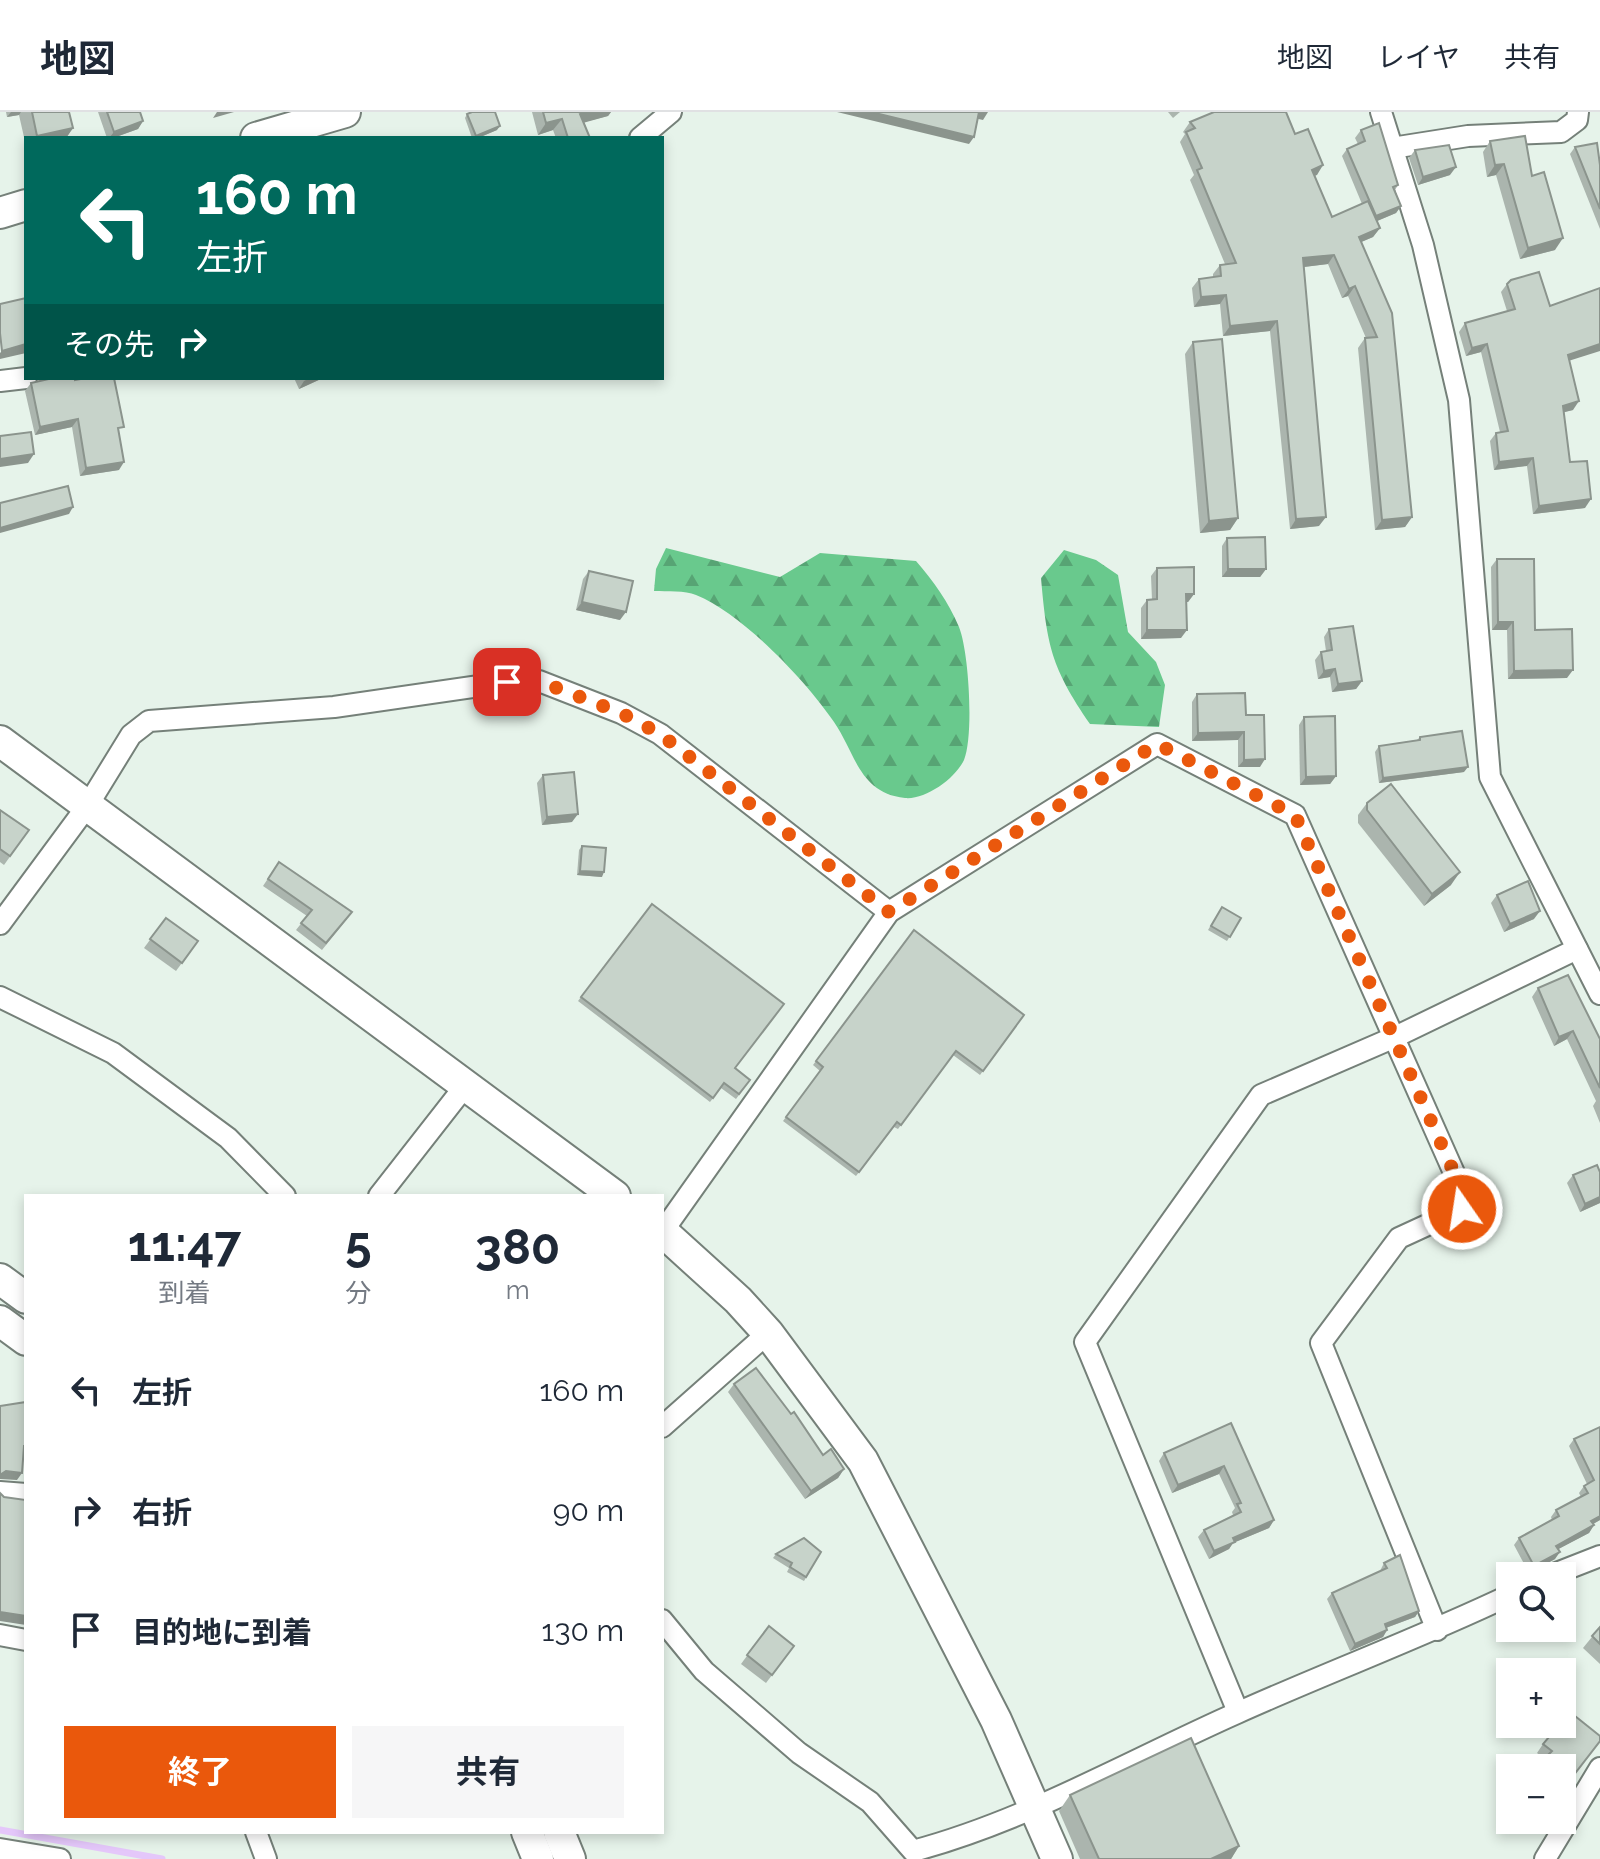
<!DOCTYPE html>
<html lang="ja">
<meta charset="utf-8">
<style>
body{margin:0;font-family:Raleway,"Noto Sans JP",sans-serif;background:#f6f6f7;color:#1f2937;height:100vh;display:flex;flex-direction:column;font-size:30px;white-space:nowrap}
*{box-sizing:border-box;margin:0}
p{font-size:26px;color:#747a83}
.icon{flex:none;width:44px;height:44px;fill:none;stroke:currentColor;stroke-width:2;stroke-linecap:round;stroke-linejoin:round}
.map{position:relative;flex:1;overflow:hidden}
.drawer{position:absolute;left:24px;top:1082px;width:640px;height:640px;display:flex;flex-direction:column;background:#fff;border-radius:0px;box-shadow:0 4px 12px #0003}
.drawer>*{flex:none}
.top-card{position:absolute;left:24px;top:24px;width:640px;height:244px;border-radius:0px;box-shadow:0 4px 12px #0003;background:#00695c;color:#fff;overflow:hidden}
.tools{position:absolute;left:1496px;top:1450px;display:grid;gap:16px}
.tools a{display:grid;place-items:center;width:80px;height:80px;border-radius:0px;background:#fff;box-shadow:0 4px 12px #0003;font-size:40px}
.pin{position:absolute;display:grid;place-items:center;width:68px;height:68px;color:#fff;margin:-34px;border-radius:16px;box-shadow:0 4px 12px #0006}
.me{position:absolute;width:88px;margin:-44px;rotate:347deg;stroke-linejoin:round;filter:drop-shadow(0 0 6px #0008)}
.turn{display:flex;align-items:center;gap:28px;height:168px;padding:0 40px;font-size:36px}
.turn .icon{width:104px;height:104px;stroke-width:2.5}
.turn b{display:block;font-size:56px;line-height:68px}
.then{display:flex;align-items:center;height:76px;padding:0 40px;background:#0003;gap:16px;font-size:30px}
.eta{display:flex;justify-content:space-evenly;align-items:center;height:136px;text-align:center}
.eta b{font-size:48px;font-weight:700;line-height:56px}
.cta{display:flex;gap:16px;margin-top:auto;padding:16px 40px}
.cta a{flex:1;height:92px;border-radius:0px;background:#ea580c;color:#fff;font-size:32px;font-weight:700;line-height:92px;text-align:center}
.cta a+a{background:#f6f6f7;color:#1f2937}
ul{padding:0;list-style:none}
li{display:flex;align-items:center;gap:24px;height:120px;padding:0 40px}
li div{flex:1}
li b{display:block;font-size:30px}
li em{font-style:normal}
header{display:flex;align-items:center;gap:48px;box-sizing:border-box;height:112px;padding:0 40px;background:#fff;border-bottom:2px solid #e0e1e3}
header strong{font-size:38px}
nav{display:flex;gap:44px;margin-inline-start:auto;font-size:28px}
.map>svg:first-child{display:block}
.forest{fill:url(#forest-firs)}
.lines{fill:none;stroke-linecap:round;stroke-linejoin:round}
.stream{stroke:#e4c7fa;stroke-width:7}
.street-casing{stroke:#758079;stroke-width:24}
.secondary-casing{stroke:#758079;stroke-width:34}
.street{stroke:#fff;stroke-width:20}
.secondary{stroke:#fff;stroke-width:30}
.wall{fill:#abb5ae}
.shaded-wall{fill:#8b948d}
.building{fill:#c7d3ca;stroke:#8b948d;stroke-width:2}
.route{stroke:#ea580c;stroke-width:14;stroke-dasharray:0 25.2}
</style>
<header>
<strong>地図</strong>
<nav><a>地図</a><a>レイヤ</a><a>共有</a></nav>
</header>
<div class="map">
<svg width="1600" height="1747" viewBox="0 0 1600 1747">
<defs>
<pattern id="forest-firs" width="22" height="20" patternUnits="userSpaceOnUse" patternTransform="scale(2)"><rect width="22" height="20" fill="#69c98d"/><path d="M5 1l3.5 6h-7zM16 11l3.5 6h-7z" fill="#57a474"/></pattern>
</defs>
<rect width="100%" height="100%" fill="#e6f3ea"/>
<g class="forest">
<path d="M666,436l114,29 40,-24 96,8c18,21 32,40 43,66 10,25 15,108 5,133 -9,19 -39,40 -59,38 -46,-5 -49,-44 -71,-76 -28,-41 -91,-108 -138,-127 -11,-5 -29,-3 -42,-4l2,-22z"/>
<path d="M1064,438l32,10 22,15 10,57 28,30 9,23 -6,42 -69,-3c-39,-57 -43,-78 -49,-146z"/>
</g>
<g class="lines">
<path class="stream" d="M0,1718l162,29"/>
<g class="street-casing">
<g id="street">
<path d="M1381,0l42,133 36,155 31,377 110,217"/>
<path d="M640,26l31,-26"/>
<path d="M1392,36l76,-12 93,-4 16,-12 1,-8"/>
<path d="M0,269l26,-3"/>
<path d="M0,812l88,-119 43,-70 18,-14 185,-14 173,-25 32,-1 82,32 39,21 229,178"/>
<path d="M0,885l113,56 115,85 57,58"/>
<path d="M379,1084l86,-110"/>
<path d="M663,1119l226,-319 268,-168 138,71 168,378 -1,16 -63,29 -78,105 116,287"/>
<path d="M662,1315l106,-94"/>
<path d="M0,1380l26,2"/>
<path d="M1549,1464l51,-20"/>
<path d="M662,1508l42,51 95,82 71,49 43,49c113,-30 218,-91 324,-138 91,-41 183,-75 273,-118"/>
<path d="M0,1523l26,5"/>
<path d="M1238,1600l-153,-370 176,-247 134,-58 182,-88"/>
<path d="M256,1720l10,27"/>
<path d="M0,1737l60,10"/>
<path d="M1545,1747l55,-91"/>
</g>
</g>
<g class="secondary-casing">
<g id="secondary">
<path d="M256,26l89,-26"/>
<path d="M0,101l26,-8"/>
<path d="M0,629l615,455"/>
<path d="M662,1119l76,69 30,33 95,128 133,259 61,139"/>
<path d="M0,1167l26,19"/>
<path d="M0,1209l26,19"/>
<path d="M527,1720l11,27"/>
<path d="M559,1720l11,27"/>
</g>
</g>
<use href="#street" class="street"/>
<use href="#secondary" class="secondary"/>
</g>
<g class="wall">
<path d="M6,0h63l4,16 -7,10h-40v8l-7,-31 -12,2z"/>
<path d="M98,0h42l3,9 -5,8 -25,9h-6z"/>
<path d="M532,0h79l-3,4 -24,6 6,16h-34l-3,-8 -15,5z"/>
<path d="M1168,0h12l-7,6z"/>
<path d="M467,2l30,16 -19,8h-6l-7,-20z"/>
<path d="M1190,10l105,12 28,31 -8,11 17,41 30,-13 -20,-48 5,-7 11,-5 -3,-6 6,-8 37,55 -3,5 6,16 -5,7 -19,8 3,7 -7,9 -12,5 51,275 -7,10 -30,3 -17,-182 7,-10h1l-18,-42 -6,2 -14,-34 -25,3 16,259 -29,3 -20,-198 -47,5 -3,-32 -26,3 -2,-19 7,-9 14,-2v-3l7,-9 5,-1 -35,-84 4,-5 -14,-33 5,-8 -2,-2z"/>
<path d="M1490,29l42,35 23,74 -35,9 -24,-84 -9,2 -4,-25z"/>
<path d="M1575,35l25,18v64l-30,-75z"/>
<path d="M1415,38l35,25 -32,10 -9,-27z"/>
<path d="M1507,172l43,22 19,55 4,49 -9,2 6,50 15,46 -52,6 -6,-48 -33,4 -4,-29 6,-8 4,-1 -19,-80 -15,4 -7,-24 6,-9 42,-12 -6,-19z"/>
<path d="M1193,230l45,176 -8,12 -30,3 -15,-179z"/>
<path d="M294,266h29l-24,11z"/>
<path d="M75,268l44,54v36l-39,6 -8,-49 -37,8 -10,-44 6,-8z"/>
<path d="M1227,426l39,31 -6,8h-38v-31z"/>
<path d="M1497,447l38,71 32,48 -59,1 -1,-49h-15l-1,-63z"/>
<path d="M1157,456l37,26 -6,8h-2l-5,36 -40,1v-31l6,-8h5l-1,-24z"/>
<path d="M589,459l31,49 -44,-10 7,-31z"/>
<path d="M1329,517l33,52 -6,8 -24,3 -2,-15 -12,2 -3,-19 6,-8 5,-1 -2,-14z"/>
<path d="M1197,582l49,21 14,52h-22v-27l-46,1v-39z"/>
<path d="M1304,605l32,59 -6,8 -30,1 -1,-60z"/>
<path d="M1420,625l44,35 -85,11 -4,-31 4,-6 38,-6z"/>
<path d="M543,663l29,47 -30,3 -5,-42z"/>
<path d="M1367,691l84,82 -27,21 -66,-83v-8z"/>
<path d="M0,698l29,20 -25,35 -4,-3z"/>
<path d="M582,734l20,31 -25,-2 2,-25z"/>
<path d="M279,750l68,57 -25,31 -26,-20 11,-14 -44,-30z"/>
<path d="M1497,783l37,24 -30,13 -13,-29z"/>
<path d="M652,792l83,165 15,11 -14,19 -15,-11 -11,14 -132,-101z"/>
<path d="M1222,795l19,11 -14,23 -19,-11z"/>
<path d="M166,806l32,23 -22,30 -32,-23z"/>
<path d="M914,818l110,85 -44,60 -27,-20 -55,74 -4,-2 -38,49 -73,-55 37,-50 -7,-6z"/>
<path d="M1538,876l62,51v84l-7,-17 3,-5 -29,-62 -13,7 -22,-49z"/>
<path d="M1573,1063l27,28 -20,9 -13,-29z"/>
<path d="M734,1272l89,71 21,14 -6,9 -33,21 -77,-107z"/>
<path d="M1231,1311l43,97 -5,8 -36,15 -4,6 -20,10 -11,-22 6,-7 29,-15 -1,-3 3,-4 -16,-34 -47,19 -13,-32 5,-8z"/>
<path d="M1600,1315v93l-7,4 1,1 -5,8 -31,16 -3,10 -26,14 -15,-28 5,-7 33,-18 -1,-3 5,-7 25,-13 -2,-4 5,-7 3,-2 -18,-38 5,-7z"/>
<path d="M821,1440l-17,29 -17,-9 2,-4 -16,-10 3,-4z"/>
<path d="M1384,1451l35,48 -4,6 -29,11 1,2 -4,7 -33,14 -23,-52 5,-6 48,-22z"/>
<path d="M769,1514l25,20 -28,37 -25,-19z"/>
<path d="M1600,1515v37l-17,-16z"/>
<path d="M1600,1630l-33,42 -5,-4v-12h-13l-6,-5 2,-4 -8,-6 6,-9z"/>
<path d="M1070,1683l169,51 -8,13h-151l-21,-48z"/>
<path d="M1526,1708h27l-9,12z"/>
</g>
<g class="shaded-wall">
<path d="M11,0h10l-2,3 -12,2z"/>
<path d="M217,0h17l-21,6z"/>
<path d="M586,0h25l-3,4 -36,10 8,-12z"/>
<path d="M837,0h34l103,25 -5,7z"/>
<path d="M978,0h10l-5,8 -9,-2z"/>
<path d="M562,7l-9,11 -15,5 8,-12z"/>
<path d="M143,9l-5,8 -25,9h-4l5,-6z"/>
<path d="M500,14l-3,4 -19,8h-4l2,-2z"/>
<path d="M73,16l-7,10h-30l1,-2z"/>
<path d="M1504,52l-8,11 -9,2 8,-12z"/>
<path d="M1323,53l-6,10 -11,4 6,-9z"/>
<path d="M1456,55l-6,8 -32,10 5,-8z"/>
<path d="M1401,94l-5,7 -26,11 6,-8z"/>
<path d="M1380,116l-7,9 -21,9 7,-9z"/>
<path d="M1563,126l-8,12 -35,9 8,-11z"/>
<path d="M1334,143l-6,9 -32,4 7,-10z"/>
<path d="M1355,174l-7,10 -6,2 7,-9z"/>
<path d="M1226,183l-6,9 -26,3 7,-10z"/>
<path d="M1277,209l-7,10 -47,5 7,-10z"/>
<path d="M26,232v9l-26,6v-6l2,-2z"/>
<path d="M1487,232l-6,8 -15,4 6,-8z"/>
<path d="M1600,232v7l-38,12 6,-8z"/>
<path d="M310,266h13l-24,11 5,-8z"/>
<path d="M1579,289l-6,9 -16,4 6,-8z"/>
<path d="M78,307l-6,8 -37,8 5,-8z"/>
<path d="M34,342l-6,9 -28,4v-8z"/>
<path d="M1533,346l-6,8 -33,4 5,-8z"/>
<path d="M124,350l-5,8 -39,6 6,-8z"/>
<path d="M1591,387l-6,9 -52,6 6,-8z"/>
<path d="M73,395l-4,7 -69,19v-5z"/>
<path d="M1326,405l-7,9 -29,3 6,-10z"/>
<path d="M1412,405l-7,10 -30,3 7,-10z"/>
<path d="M1238,406l-8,12 -30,3 9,-12z"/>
<path d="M1228,457h38l-6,8h-38z"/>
<path d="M1186,482h8l-6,8h-8z"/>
<path d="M582,490l44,10 -6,8 -44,-10z"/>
<path d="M1498,510h15l-6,8h-15z"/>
<path d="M1147,518h40l-6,8 -40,1z"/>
<path d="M1335,557l-5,8 -12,2 6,-8z"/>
<path d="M1573,558l-6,8 -59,1 6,-8z"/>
<path d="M1362,569l-6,8 -24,3 6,-8z"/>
<path d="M1244,620l-6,8 -46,1 6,-8z"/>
<path d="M1265,647l-5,8h-22l6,-7z"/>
<path d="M1468,655l-4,5 -85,11 4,-5z"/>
<path d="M1336,664l-6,8 -30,1 6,-8z"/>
<path d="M578,702l-6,8 -30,3 5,-8z"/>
<path d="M580,759l24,1 -2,5 -25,-2z"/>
<path d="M1460,760l-9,13 -27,21 8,-12z"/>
<path d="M1540,799l-6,8 -30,13 6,-8z"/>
<path d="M1573,919l-6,8 -13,7 5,-9z"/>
<path d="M1600,1085v6l-20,9 5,-8z"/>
<path d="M1224,1354l-5,8 -47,19 6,-8z"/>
<path d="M844,1357l-6,9 -33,21 6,-8z"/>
<path d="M6,1359l16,2 -5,7 -17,-1v-4z"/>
<path d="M1600,1404v4l-14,8 5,-7z"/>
<path d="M1274,1408l-5,8 -36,15 -4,6 -20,10 5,-8 19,-13z"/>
<path d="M1594,1413l-5,8 -38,20 5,-7z"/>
<path d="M1560,1440l-5,7 -26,14 5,-7z"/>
<path d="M1419,1499l-4,6 -35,13 5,-6z"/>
<path d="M0,1500l26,4v9l-26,-4z"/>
<path d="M1387,1518l-4,7 -33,14 5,-7z"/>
<path d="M1239,1734l-8,13h-20z"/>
</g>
<g class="building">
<path d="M32,0h37l4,16 -36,8z"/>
<path d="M107,0h33l3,9 -29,11z"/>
<path d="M472,0h23l5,14 -24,10 -9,-22z"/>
<path d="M543,0h43l-6,2 10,24h-22l-6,-19 -16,4z"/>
<path d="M871,0h108l-5,25z"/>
<path d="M1214,0h72l9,22 13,-5 15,36 -11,5 20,47 36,-16 12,27 -21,9 33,76 20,204 -30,3 -17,-182 12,-1 -22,-51 -6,3 -15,-34 -31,3 23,259 -30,2 -19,-198 -47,5 -4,-31 -25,2 -2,-18 22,-3 -1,-11 16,-2 -39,-93 5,-2 -16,-36 9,-4 -5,-6z"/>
<path d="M1379,11l19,62 -5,2 8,19 -25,10 -29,-67 18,-8 -4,-11z"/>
<path d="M1525,24l7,40 12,-4 19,66 -35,10 -24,-84 -9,1 -5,-24z"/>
<path d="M1597,31l3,22v44l-25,-62z"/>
<path d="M1449,33l7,22 -33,10 -8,-27z"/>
<path d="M1539,160l11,34 50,-18v56l-32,11 11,46 -16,5 7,56 17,-1 4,38 -52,7 -6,-48 -34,4 -3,-29 12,-2 -21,-87 -15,4 -7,-25 50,-14 -8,-25 4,-4z"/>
<path d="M26,186v46l-24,7 -2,-18v-29z"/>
<path d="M1222,227l16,179 -29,3 -16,-179z"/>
<path d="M53,266h22v2l11,-2h28l10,49 -6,1 6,34 -38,6 -8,-49 -38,8 -9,-44z"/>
<path d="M31,320l3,22 -34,5v-23z"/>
<path d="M68,374l5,21 -73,21v-25z"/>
<path d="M1265,425l1,32h-38l-1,-31z"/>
<path d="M1497,447h37l1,71 37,-1 1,41 -59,1 -1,-49h-15z"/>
<path d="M1194,455v27h-8l1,36h-40v-30l10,-1v-31z"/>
<path d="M589,459l44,10 -7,31 -44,-10z"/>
<path d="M1353,514l9,55 -24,3 -3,-15 -11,2 -3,-19 11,-2 -3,-21z"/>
<path d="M1245,581l1,22h18l1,44 -21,1v-28l-46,1 -1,-39z"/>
<path d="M1335,604l1,60 -30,1 -2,-60z"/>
<path d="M1462,619l6,36 -85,11 -4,-32 41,-6v-3z"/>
<path d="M574,660l4,42 -31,3 -4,-42z"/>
<path d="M1391,672l69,88 -28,22 -65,-84v-7z"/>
<path d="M0,698l29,20 -19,26 -10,-7z"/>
<path d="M582,734l24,2 -2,24 -24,-1z"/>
<path d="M279,750l73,50 -26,31 -25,-20 11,-13 -44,-31z"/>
<path d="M1528,769l12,30 -30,13 -13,-29z"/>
<path d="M652,792l132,100 -49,64 15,12 -11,14 -15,-11 -11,15 -132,-101z"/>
<path d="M1222,795l19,11 -11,19 -19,-11z"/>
<path d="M166,806l32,23 -16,22 -32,-24z"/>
<path d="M914,818l110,85 -41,56 -27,-20 -55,74 -4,-3 -38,50 -73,-55 37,-50 -7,-6z"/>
<path d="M1568,863l32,64v49l-27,-57 -14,6 -21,-49z"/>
<path d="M1597,1053l3,7v25l-15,7 -12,-29z"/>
<path d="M756,1256l35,46 3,-2 29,43 8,-6 13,20 -33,22 -77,-107z"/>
<path d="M26,1290v44h-2l-2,27 -16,-2 -6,4v-69z"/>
<path d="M1231,1311l43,97 -41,18 2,4 -21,9 -10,-21 37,-18 -4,-8 4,-1 -17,-37 -46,19 -14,-32z"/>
<path d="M1600,1315v89l-9,5 3,4 -38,21 4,6 -26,14 -15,-28 40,-22 -3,-6 32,-17 -4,-7 10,-6 -20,-41z"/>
<path d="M0,1381l4,4 22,3v116l-26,-4z"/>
<path d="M804,1426l17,14 -15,25 -16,-10 2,-4 -16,-9z"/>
<path d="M1400,1443l19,56 -34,13 2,6 -32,14 -23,-51 55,-25 -3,-5z"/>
<path d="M769,1514l25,20 -22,29 -25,-20z"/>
<path d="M1600,1515v17l-8,-8z"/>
<path d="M1570,1600l30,24v5l-27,35 -25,-21 4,-4 -9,-7 17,-20h2v-2z"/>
<path d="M1191,1626l48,108 -28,13h-112l-29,-64z"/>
<path d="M1535,1708h18l-6,8z"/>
</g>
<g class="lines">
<path class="route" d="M507,570l32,-1 82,32 39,21 229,178 268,-168 138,71 168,378 -1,16"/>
</g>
</svg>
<div class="tools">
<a><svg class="icon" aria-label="search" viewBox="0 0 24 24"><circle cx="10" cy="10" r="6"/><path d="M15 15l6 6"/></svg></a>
<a>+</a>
<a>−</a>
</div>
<div class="pin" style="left:507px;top:570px;background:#d93025"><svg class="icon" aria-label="arrive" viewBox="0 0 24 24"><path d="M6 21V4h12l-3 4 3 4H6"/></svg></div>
<svg class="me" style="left:1462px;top:1097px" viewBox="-20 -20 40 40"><circle r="17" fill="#ea580c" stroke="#fff" stroke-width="3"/><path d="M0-11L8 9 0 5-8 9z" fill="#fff"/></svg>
<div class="top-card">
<div class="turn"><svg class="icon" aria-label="left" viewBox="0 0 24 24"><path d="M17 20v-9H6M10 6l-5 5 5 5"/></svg><div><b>160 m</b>左折</div></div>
<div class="then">その先<svg class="icon" aria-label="right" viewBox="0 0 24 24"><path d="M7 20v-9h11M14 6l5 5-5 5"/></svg></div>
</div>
<section class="drawer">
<div class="eta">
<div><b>11:47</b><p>到着</p></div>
<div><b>5</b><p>分</p></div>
<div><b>380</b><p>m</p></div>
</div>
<ul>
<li><svg class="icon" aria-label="left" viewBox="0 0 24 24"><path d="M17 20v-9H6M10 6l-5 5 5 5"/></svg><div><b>左折</b></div><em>160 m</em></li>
<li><svg class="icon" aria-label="right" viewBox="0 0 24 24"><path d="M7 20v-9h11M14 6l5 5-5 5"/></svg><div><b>右折</b></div><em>90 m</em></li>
<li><svg class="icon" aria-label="arrive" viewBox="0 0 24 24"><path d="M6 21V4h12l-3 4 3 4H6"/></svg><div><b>目的地に到着</b></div><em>130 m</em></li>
</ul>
<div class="cta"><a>終了</a><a>共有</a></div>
</section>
</div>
